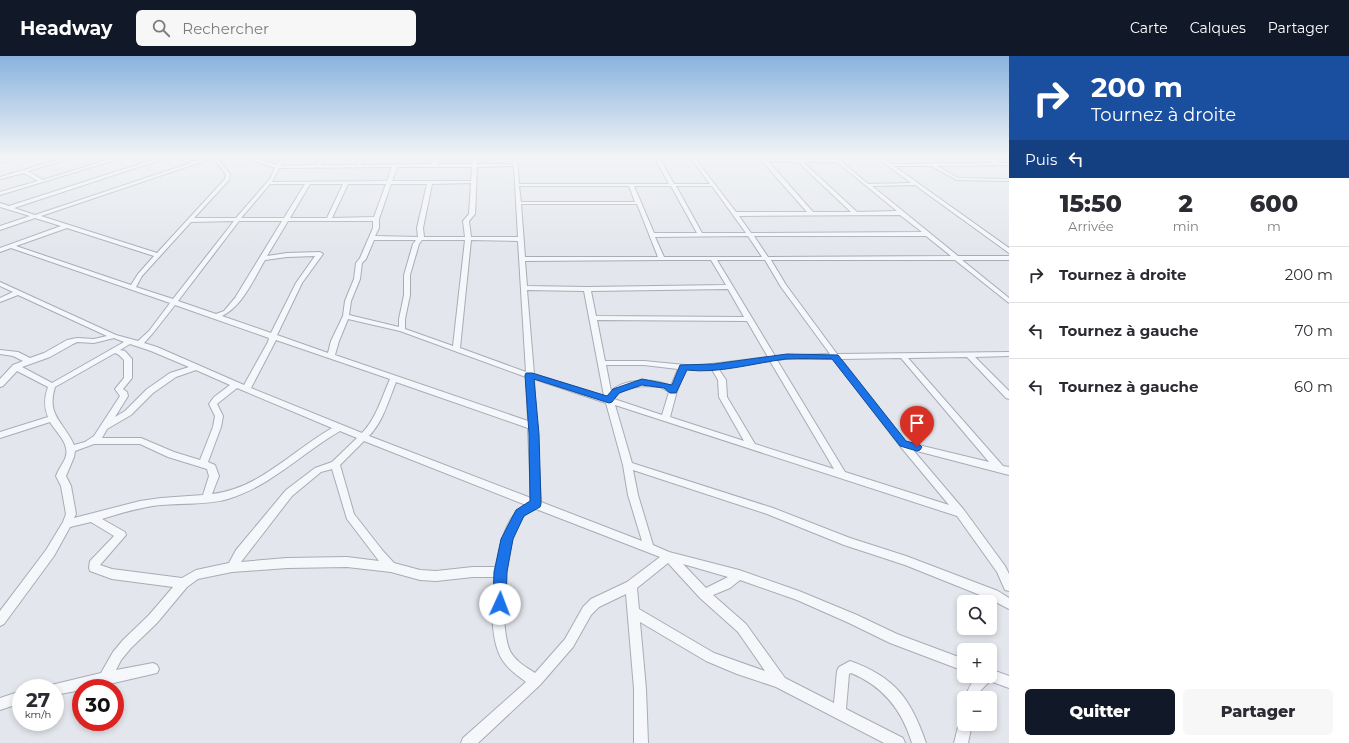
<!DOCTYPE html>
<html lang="fr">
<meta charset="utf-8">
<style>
body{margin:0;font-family:Montserrat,sans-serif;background:#f7f7f7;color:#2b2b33;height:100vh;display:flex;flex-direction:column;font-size:15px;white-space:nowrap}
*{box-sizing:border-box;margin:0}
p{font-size:13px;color:#7c7c81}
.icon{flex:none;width:22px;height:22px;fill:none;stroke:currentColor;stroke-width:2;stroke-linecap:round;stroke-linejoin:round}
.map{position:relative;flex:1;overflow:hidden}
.details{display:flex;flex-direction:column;background:#fff;width:340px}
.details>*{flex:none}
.guide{background:#1a4fa0;color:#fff;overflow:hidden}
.buttons{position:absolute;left:957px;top:539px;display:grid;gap:8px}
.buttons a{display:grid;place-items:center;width:40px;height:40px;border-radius:6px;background:#fff;box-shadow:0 2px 6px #0003;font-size:20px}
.speed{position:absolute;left:12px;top:623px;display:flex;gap:8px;font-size:20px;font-weight:700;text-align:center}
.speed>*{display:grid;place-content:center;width:52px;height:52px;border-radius:50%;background:#fff;box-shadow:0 2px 6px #0003;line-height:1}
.speed small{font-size:10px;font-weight:400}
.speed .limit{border:6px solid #d22;background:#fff;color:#111}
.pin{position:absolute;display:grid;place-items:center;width:34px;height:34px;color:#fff;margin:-41px -17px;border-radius:50% 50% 50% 0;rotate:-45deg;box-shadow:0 0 4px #0007}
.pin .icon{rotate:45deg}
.me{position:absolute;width:44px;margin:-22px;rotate:2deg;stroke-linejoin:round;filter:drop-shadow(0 0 3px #0008)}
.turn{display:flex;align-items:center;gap:14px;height:84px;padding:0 16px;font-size:18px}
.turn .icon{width:52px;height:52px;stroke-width:2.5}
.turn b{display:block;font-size:28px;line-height:34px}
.then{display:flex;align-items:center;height:38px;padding:0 16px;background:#0003;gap:8px;font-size:15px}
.eta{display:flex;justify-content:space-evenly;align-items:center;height:68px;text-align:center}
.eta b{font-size:24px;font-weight:800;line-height:28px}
.primary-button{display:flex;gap:8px;margin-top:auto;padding:8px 16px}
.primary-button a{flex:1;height:46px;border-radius:6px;background:#111827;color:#fff;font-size:16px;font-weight:800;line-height:46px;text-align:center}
.primary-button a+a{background:#f7f7f7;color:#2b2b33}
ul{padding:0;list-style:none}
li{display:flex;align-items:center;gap:12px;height:56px;padding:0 16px;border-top:1px solid #e1e1e2}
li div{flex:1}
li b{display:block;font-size:15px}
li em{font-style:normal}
header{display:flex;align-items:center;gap:24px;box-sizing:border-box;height:56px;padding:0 20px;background:#111827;color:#fff}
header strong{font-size:19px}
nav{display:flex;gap:22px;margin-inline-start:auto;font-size:14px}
.search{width:280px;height:36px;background:#f7f7f7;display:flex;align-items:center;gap:10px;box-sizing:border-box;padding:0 14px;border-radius:6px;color:#7c7c81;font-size:15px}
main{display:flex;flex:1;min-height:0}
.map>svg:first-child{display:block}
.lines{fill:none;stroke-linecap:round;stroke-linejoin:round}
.street-casing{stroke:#a7acb7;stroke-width:2}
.street{fill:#f6f7fa;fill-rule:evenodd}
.route{fill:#1a73e8;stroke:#114b97}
</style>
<header>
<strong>Headway</strong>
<div class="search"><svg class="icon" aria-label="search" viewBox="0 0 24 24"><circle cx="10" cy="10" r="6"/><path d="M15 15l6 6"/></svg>Rechercher</div>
<nav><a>Carte</a><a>Calques</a><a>Partager</a></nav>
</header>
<main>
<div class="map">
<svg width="1009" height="687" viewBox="0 0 1009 687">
<rect width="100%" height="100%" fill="#e3e6ec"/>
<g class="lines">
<g class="street-casing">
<g id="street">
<path d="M14,100h8l-22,7v-2z"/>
<path d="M70,100h8l-50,15 15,9 77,-24h8l-128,39v-3l38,-11 -14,-8 -24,6v-2z"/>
<path d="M165,100h7l-158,52 21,7 156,-52 -18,-7c8,0 16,6 22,5 8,0 14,-5 23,-5l-2,1 14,17 -1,6 -35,38h42l34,-39 5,-11 -33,-12h7l27,9 8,-9h4l-8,10 37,-1 5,-9h4l-5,9h36l4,-9h4l-4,9 71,-1 2,-8h4l-1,8h35l1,-8h4v8h36v-8h4l2,28h150l-15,-28h4l16,28h36l-21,-28h4l43,56h71l-45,-51v-2h2l70,1 -4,-4h5l33,28 43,-1 -36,-27h5l10,8 103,-1 -10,-7h5l11,7h10v2l-72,1 21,12 51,1v2l-52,-1 -26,-14h-37l115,82v5l-94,-68 -43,1 86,70h51v4h-47l47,38v5l-54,-43h-184l15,25 51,69 172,-2v4l-34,1 34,34v8l-3,-1 -39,-41 -59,1 95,108 6,1v8l-96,-25 51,60 41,56 4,8v17l-4,-1 -8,-18 -40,-56 -342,-111 17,58 141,45 77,30 56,18 92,35 11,7v11l-19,-10 -85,-34 -61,-20 -77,-31 -134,-44 5,25 15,50 16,7 70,18 60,21 58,24 40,19 67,25v12l-74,-28 -41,-20 -52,-23 -57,-20 -10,8 -17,7 33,29 39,54 49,25 3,-32 2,-4 11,-6c45,16 61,38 76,82h-14c-10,-33 -29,-57 -61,-70l-2,1 -3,35 57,29 2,5h-21l-108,-56 -39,-13 -31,-13 -66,-39 6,67 2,54h-14v-54l-8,-95 -27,13 -8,8 -18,32 -33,38 -62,58h-17l2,-5 63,-56c-8,-6 -17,-12 -23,-21 -14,-21 -11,-60 -8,-84h-22l-37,4 -16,-1 -29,-8 -44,-5 -60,1 -55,4 -34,7 -11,8 -30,36 -26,25 -10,12 -5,10 37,-7 4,2 2,4 -2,4 -52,12 -15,3h-9v2l-26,5v-7h-6l2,-3 50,-12 12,-21 10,-12 26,-25 24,-28 -61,-8 -22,-8 -1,-3 1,-7 24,-25 -23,-14 -21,5 -16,29 -50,68 -4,2v-15l46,-61 17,-28 3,-8 -5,-28 -5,-10c2,-6 6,-11 9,-17 6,-15 -8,-25 -15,-37l-50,16v-6l48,-15c-4,-10 -4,-19 0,-30l-31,-16 -14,15 -3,1v-8l13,-14 10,-4 -10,-5 -13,-2v-4l18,2 12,6 14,-5 23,-13 10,-2 17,1 13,-3 -89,-41 -18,7v-4l13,-6 -13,-6v-4l116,53 22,6 11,-10 21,-28 -159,-55 -11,4v-4l61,-22 -26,-8 -35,12v-4l30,-10 -30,-9v-4l9,3zM213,102l13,16 -1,5 -68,74 -116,-37zM768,105l30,1 53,50h-38zM803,106h34l60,49 -40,1zM514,110l4,71h-47l-2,-16 6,-7 2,-47zM392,111l-5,14 -115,1 7,-14zM397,111h75l-1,14h-79zM471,127l-2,31 -6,7 2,16h-41l-1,-9 9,-44zM270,128h35l-21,34h-43zM310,128h33l-16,34h-37zM348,128h38l-12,33 -42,1zM391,128h36l-10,44 1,9 -43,-1 4,-8v-9zM519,130h110l6,16h-114zM634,130h37l26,47h-43zM676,130h36l34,47h-44zM521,148h116l21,53h-133zM900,159l22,17 -171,1 -12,-17zM234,165l-61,78 -37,-12 6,-11 49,-54zM239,165h43l-47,77 -11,13 -8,3 -38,-13zM288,165h85v7l-13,30 -4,5 -2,16 -9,22 -2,15 -12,25 -3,12 -51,-18 25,-52 21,-29 -3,-2 -33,1 -20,3zM67,172l87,28 -16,18 -7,11 -115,-39zM748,180l14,21h-98l-9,-20zM754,180h172l25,20 -183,1zM374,184h42l-3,4 -9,31v20l-5,24v8l-50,-12 2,-14 9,-22 2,-16 4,-4zM422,184h43l-12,106 -48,-17v-10l5,-24v-20l9,-31zM471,184l47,1 8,131 -66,-24zM315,200l-19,27 -25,50 -49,-17c21,-10 32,-38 43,-56l22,-3zM663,204h48l15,25 -139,2 -60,-1 -2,-25zM717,204h48l16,27 49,67 -55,2zM728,233l16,28 -148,-1 -5,-25zM527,234l57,1 20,105 -70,-22zM175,249l94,33 -1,4 -24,43 -87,-38 -13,-4 9,-10zM348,263l52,12 126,46 2,44 -193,-66 4,-14zM597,264l150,1 21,36 -73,9 -51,-5h-39zM114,282l10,4 -72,41 -30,-16 28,-10 23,-13 4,-2 17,1zM276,284l114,39c-8,18 -14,40 -28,54l-111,-45zM130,288l21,7 38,16 -19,6 -23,16 -22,22 -10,6 13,-21 -1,-4 -4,-3 9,-11v-19l-7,-8 -5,-1zM115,297l4,2 5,5v18l-9,11 5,7 -26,40 -9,6 -11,3c-10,-23 -28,-29 -19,-58zM901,302l88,104 -83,-20 -65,-83zM785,303h48l67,87 49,59 -104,-33 -68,-112zM770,305l64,108 -79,-25 -28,-47 -1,-17 -8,-12zM606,309h38l34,4 -7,17c-16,-8 -47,-8 -60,5zM711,312l7,12 1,17 25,44 -74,-24 7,-26 9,-22 9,1zM196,314l34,15 -16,12 -5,7 6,12 -2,11 -13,33 -26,-8 -33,-14h-39l5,-9 24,-14 22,-22 23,-16zM534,323l72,24 17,62 5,30 14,46 -101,-39zM396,326l132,46 3,70 -162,-62c14,-14 20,-37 27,-54zM646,330l14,1 9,5 -7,23 -48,-16c7,-11 19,-12 32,-13zM237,332l95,40c-39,22 -73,61 -120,66l7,-18 -4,-11 -7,-3 13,-35 2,-11 -6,-12zM340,375l17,7 -25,24 -17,6 -29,22 -50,60 -7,13 -33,7 -14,8 -70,-9 -12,-4 26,-30 -1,-3 -23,-13c19,-6 39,-12 59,-14 23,-2 46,0 67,-6 43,-13 74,-46 112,-68zM364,385l162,64c-21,10 -26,41 -29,62h-24l-37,4 -16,-1 -26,-7 -11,-12 -29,-37 -14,-49zM94,388h46l28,13 39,12 2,7 -6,19 -42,3 -21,3 -66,17 2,-4 -5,-28 -5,-10 8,-19 1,-6zM332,413l15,50 32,42 -32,-4 -60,1 -46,4 51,-66 29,-24zM536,453l124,48 -33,25 -36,17 -8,8 -18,32 -30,34c-9,-6 -20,-12 -25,-22 -12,-28 -5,-107 11,-132 3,-5 9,-8 15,-10zM668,507l32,35 38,34 27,39 -51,-18 -75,-44 -2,-21zM683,508l45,13 -22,11z"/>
<path d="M990,613l19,7v12l-19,-7 -9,9 -4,8h-12c3,-8 6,-16 12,-22h13z"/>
<path d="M21,635v12l-21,7v-12z"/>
<path d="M964,662v6h8l-4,19h-14l6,-24z"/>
</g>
</g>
<use href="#street" class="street"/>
</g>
<linearGradient id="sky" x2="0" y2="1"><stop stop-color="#89b3de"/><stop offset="0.51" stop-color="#f2f4f6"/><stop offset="1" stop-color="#f2f4f6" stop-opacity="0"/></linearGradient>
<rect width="1009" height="196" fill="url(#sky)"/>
<path class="route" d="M787,298l51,1 68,86 14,4 2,2 -2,3 -3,1 -17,-5 -68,-87c-15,0 -31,-1 -46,0 -32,4 -68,15 -99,11l-11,23h-6l-6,-5 -22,-3 -23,8 -7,9 -3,1 -75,-24 5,55 2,70 -1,3 -16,9 -11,23 -6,33 -1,32 -2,4 -4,2 -5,-2 -2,-4 1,-32 7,-33 15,-29 14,-9 -1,-67 -4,-59 1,-2h6l75,23 6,-7 29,-10 30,6 8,-20 34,-1z"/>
</svg>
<div class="buttons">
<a><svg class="icon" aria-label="search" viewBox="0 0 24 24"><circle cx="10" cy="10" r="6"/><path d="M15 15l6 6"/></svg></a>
<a>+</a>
<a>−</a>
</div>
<div class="speed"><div>27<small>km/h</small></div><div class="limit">30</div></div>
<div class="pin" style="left:917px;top:391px;background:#d93025"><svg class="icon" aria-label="arrive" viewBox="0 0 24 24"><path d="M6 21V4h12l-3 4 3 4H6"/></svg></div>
<svg class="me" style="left:500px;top:548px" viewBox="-20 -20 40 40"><circle r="19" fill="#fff"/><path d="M0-13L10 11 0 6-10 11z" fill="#1a73e8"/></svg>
</div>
<section class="details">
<div class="guide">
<div class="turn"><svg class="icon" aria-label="right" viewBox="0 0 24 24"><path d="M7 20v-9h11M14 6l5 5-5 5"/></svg><div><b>200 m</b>Tournez à droite</div></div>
<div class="then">Puis<svg class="icon" aria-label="left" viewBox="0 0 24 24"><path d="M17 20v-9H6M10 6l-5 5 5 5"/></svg></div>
</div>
<div class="eta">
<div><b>15:50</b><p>Arrivée</p></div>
<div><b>2</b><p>min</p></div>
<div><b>600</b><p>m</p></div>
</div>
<ul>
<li><svg class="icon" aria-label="right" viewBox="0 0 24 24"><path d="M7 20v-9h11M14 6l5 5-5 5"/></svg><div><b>Tournez à droite</b></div><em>200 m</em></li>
<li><svg class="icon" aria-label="left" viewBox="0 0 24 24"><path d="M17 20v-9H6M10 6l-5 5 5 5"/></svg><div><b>Tournez à gauche</b></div><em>70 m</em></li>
<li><svg class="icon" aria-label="left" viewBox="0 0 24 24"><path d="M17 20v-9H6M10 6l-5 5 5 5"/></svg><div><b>Tournez à gauche</b></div><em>60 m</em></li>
</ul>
<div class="primary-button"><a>Quitter</a><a>Partager</a></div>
</section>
</main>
